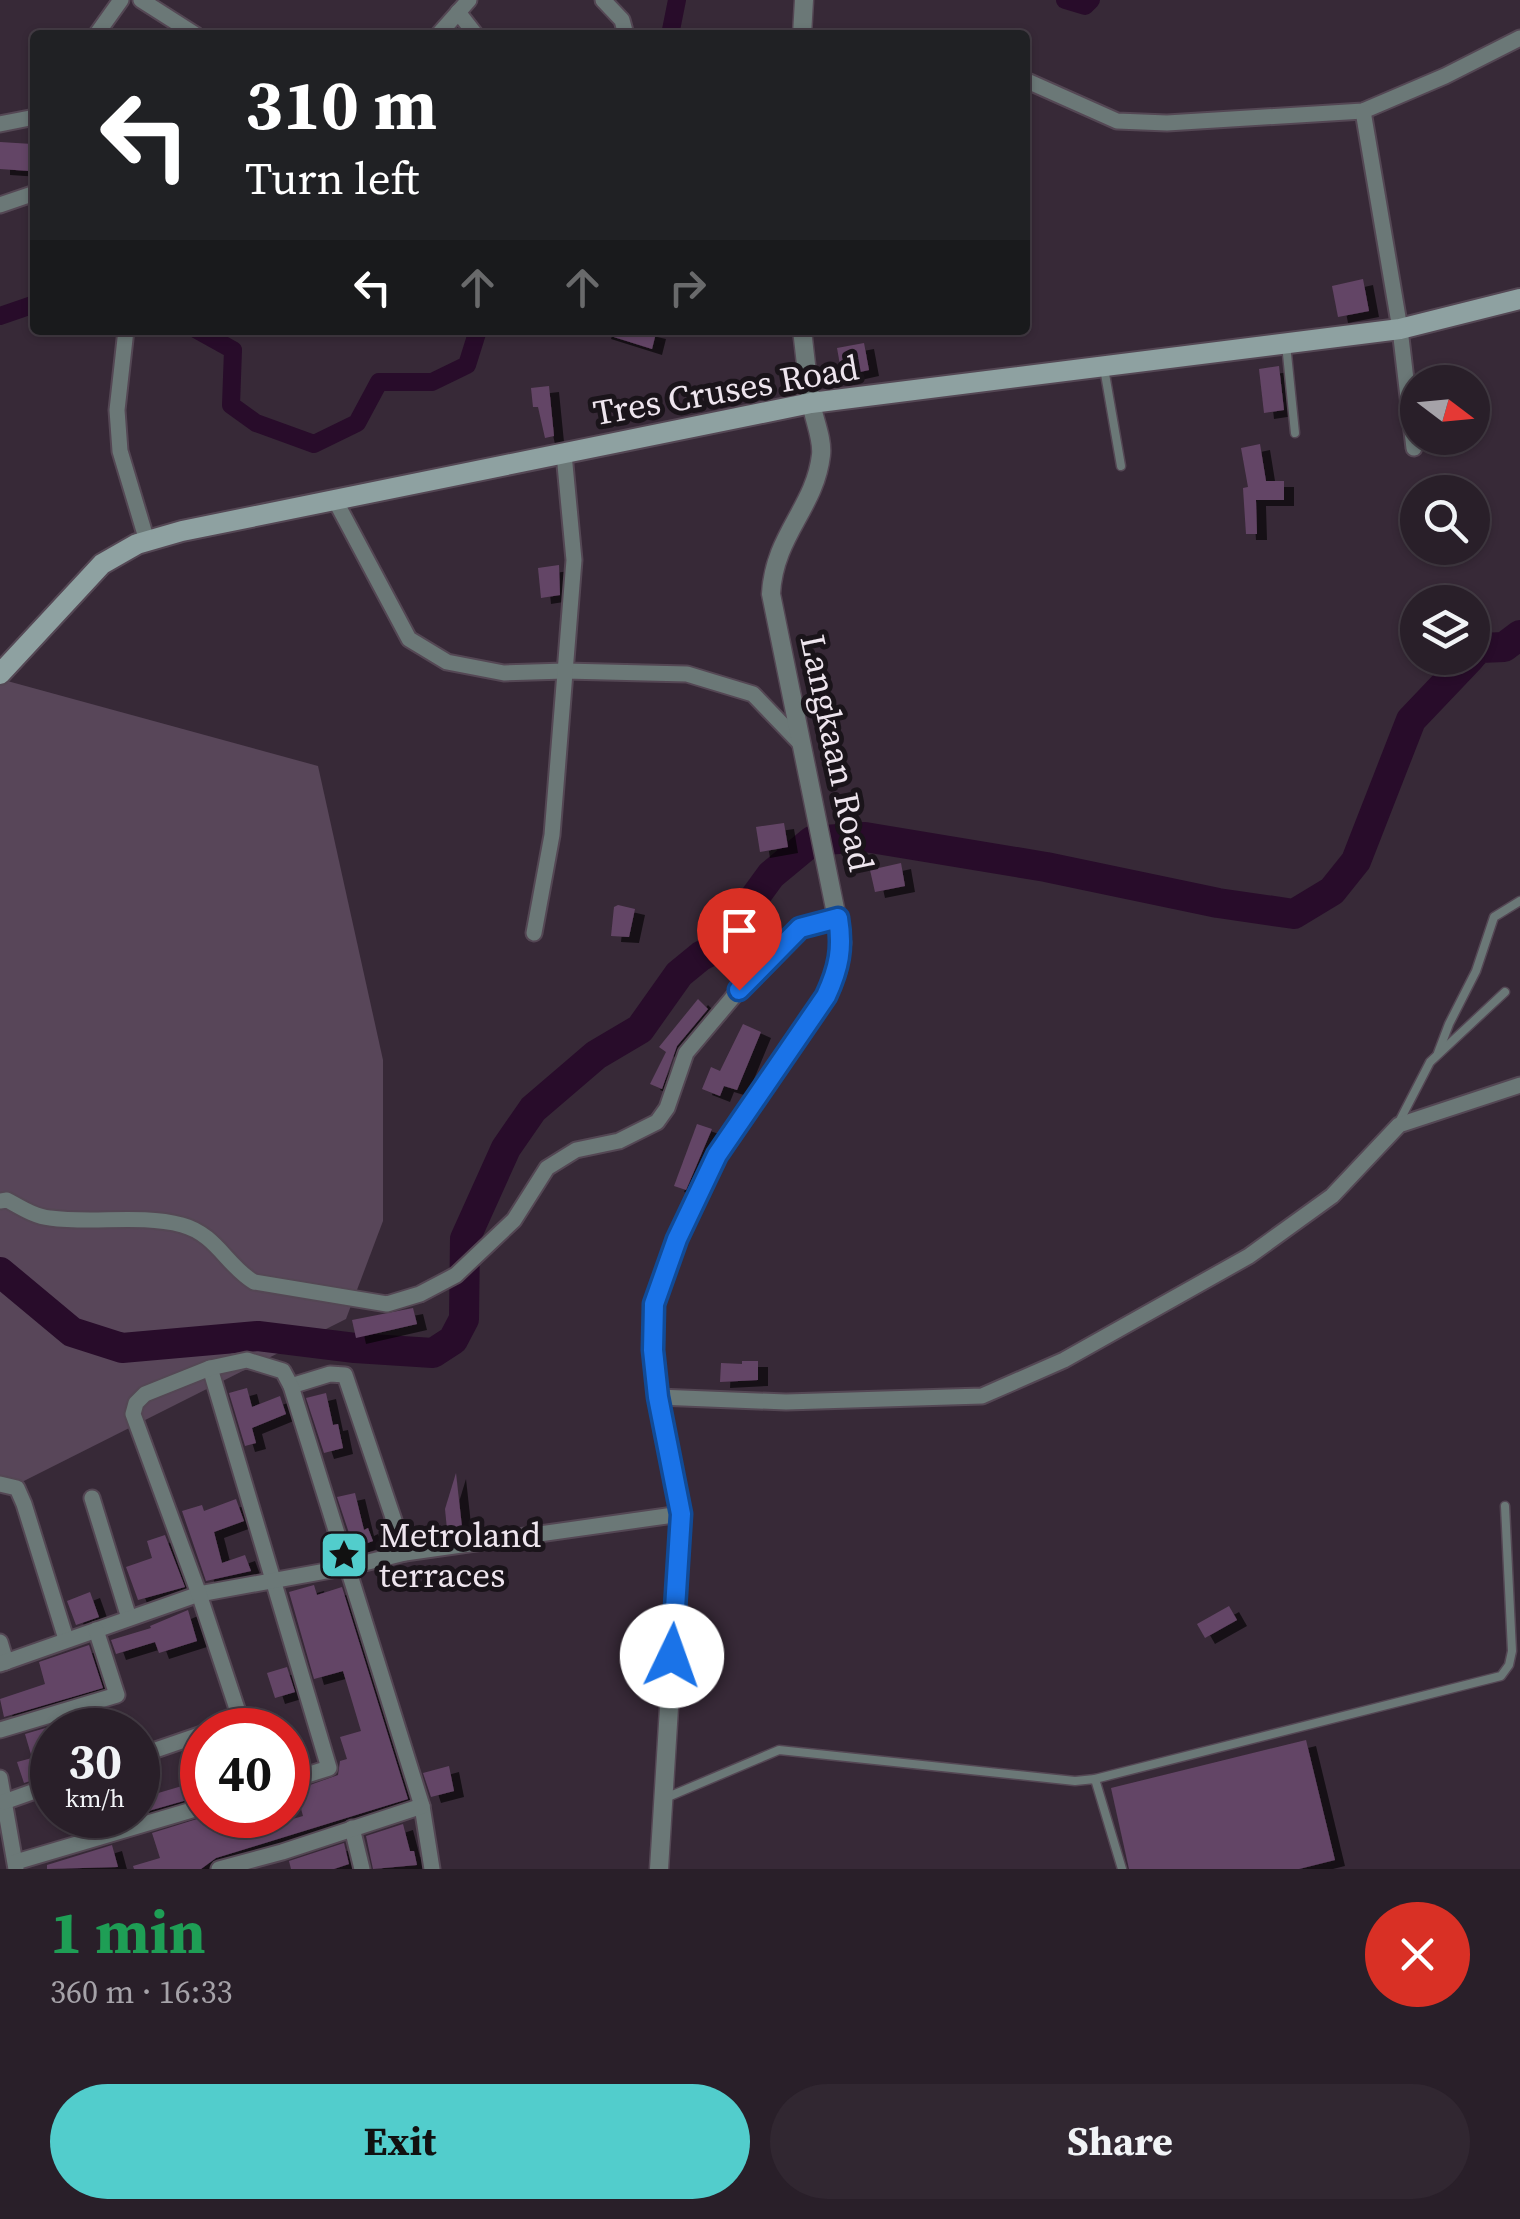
<!DOCTYPE html>
<meta charset="utf-8">
<style>
body{margin:0;font-family:"Source Serif 4",serif;background:#312731;color:#f1f3f6;height:100vh;display:flex;flex-direction:column;font-size:38px;white-space:nowrap}
*{box-sizing:border-box;margin:0}
p{font-size:32px;color:#a5a2a8}
.icon{flex:none;width:55px;height:55px;fill:none;stroke:currentColor;stroke-width:2;stroke-linecap:round;stroke-linejoin:round}
.map{position:relative;height:1869px;overflow:hidden}
.drawer{display:flex;flex-direction:column;background:#291f29;flex:1}
.drawer>*{flex:none}
.banner{position:absolute;left:30px;top:30px;width:1000px;height:305px;border-radius:10px;box-shadow:0 2px 8px #0004,0 0 0 2px #453d46;background:#202124;color:#fff;overflow:hidden}
.needle{width:65px;rotate:106deg}
.controls{position:absolute;left:1400px;top:365px;display:grid;gap:20px}
.controls a{display:grid;place-items:center;width:90px;height:90px;border-radius:50%;background:#291f29;box-shadow:0 2px 8px #0004,0 0 0 2px #453d46;font-size:50px}
.speed{position:absolute;left:30px;top:1708px;display:flex;gap:20px;font-size:50px;font-weight:700;text-align:center}
.speed>*{display:grid;place-content:center;width:130px;height:130px;border-radius:50%;background:#291f29;box-shadow:0 2px 8px #0004,0 0 0 2px #453d46;line-height:1}
.speed small{font-size:25px;font-weight:400}
.speed .limit{border:15px solid #d22;background:#fff;color:#111}
.pin{position:absolute;display:grid;place-items:center;width:85px;height:85px;color:#fff;margin:-102px -42px;border-radius:50% 50% 50% 0;rotate:-45deg;box-shadow:0 0 10px #0007}
.pin .icon{rotate:45deg}
.me{position:absolute;width:110px;margin:-55px;rotate:3deg;stroke-linejoin:round;filter:drop-shadow(0 0 8px #0008)}
.turn{display:flex;align-items:center;gap:35px;height:210px;padding:0 50px;font-size:45px}
.turn .icon{width:130px;height:130px;stroke-width:2.5}
.turn b{display:block;font-size:70px;line-height:85px}
.lanes{display:flex;align-items:center;height:95px;padding:0 50px;background:#0003;justify-content:center;gap:50px;direction:ltr}
.lanes .off{opacity:.35}
.round{display:grid;place-items:center;flex:none;width:105px;height:105px;border-radius:52px;background:#312731}
.overview{display:flex;align-items:center;justify-content:space-between;height:170px;padding:0 50px}
h1{font-size:60px;font-weight:700;line-height:75px;color:#1e9e55}
.cta{display:flex;gap:20px;margin-top:auto;padding:20px 50px}
.cta a{flex:1;height:115px;border-radius:60px;background:#52cdcc;color:#111;font-size:40px;font-weight:700;line-height:115px;text-align:center}
.cta a+a{background:#312731;color:#f1f3f6}
.map>svg:first-child{display:block}
.green{fill:#584659}
.lines{fill:none;stroke-linecap:round;stroke-linejoin:round}
.canal{stroke:#280c2a;stroke-width:18}
.river{stroke:#280c2a;stroke-width:30}
.building{fill:#644566;filter:url(#shadow)}
.service-casing{stroke:#544754;stroke-width:11}
.minor-casing{stroke:#544754;stroke-width:19}
.tertiary-casing{stroke:#544754;stroke-width:21}
.secondary-casing{stroke:#544754;stroke-width:24}
.service{stroke:#6b7877;stroke-width:8}
.minor{stroke:#6b7877;stroke-width:15}
.tertiary{stroke:#6b7877;stroke-width:18}
.secondary{stroke:#8ea1a1;stroke-width:20}
.route-casing{stroke:#114b97;stroke-width:25}
.route{stroke:#1a73e8;stroke-width:18}
.labels{text-anchor:middle;stroke-width:10;stroke-linejoin:round;paint-order:stroke}
.street-label{font-size:35px;fill:#eee5ee;stroke:#1a141a}
.poi-label{font-size:35px;fill:#eee5ee;stroke:#1a141a;text-anchor:start}
</style>
<div class="map">
<svg width="1520" height="1869" viewBox="0 0 1520 1869">
<defs>
<filter id="shadow"><feDropShadow dx="10" dy="6" stdDeviation="0" flood-color="#0009"/></filter>
</defs>
<rect width="100%" height="100%" fill="#372937"/>
<path class="green" d="M0,679l318,87 65,294v161l-37,98 -346,174z"/>
<g class="lines">
<g class="canal">
<path d="M1065,0l20,6 6,-6"/>
<path d="M670,35l7,-35"/>
<path d="M0,316l35,-12"/>
<path d="M197,330l36,20 -2,55 25,18 58,21 43,-21 22,-41h53l35,-17 11,-35"/>
</g>
<g class="river">
<path d="M1472,655l8,-7 24,-1 16,-12"/>
<path d="M0,1272l72,60 50,16 136,-12 97,12 78,5 20,-13 11,-21 1,-80 41,-91 27,-39 63,-54 44,-26 39,-55 22,-18 34,-17 20,-42 16,-22 41,-34 53,-4 181,30 172,36 76,11 38,-23 24,-30 55,-141 59,-62"/>
</g>
</g>
<g class="building">
<path d="M0,142l32,2 -2,27 -30,-2z"/>
<path d="M1363,279l6,32 -31,6 -6,-31z"/>
<path d="M602,330h41l13,3 -4,16 -51,-16z"/>
<path d="M864,343l5,27 -27,6 -5,-28z"/>
<path d="M1279,366l5,44 -20,3 -5,-44z"/>
<path d="M549,386l5,50 -9,2 -7,-31h-5l-2,-19z"/>
<path d="M1260,444l6,37h18v19h-28l1,34h-11l-3,-46 5,-1 -7,-39z"/>
<path d="M559,565l1,30 -19,3 -3,-30z"/>
<path d="M784,823l4,24 -28,5 -4,-25z"/>
<path d="M901,863l4,23 -30,6 -5,-22z"/>
<path d="M618,905l17,4 -6,28 -18,-1 3,-29z"/>
<path d="M761,936l3,12 -4,5 -31,10 -5,-12z"/>
<path d="M698,999l10,10 -31,37 -15,43 -12,-5 16,-32 -7,-5z"/>
<path d="M743,1024l18,8 -24,58 -13,-4 -4,10 -18,-7 9,-22 9,4z"/>
<path d="M697,1124l15,5 -26,61 -12,-4z"/>
<path d="M413,1308l4,16 -61,14 -4,-18z"/>
<path d="M742,1361h16v19l-38,2 1,-19 21,1z"/>
<path d="M247,1388l5,19 28,-11 6,18 -34,14 4,15 -11,3 -16,-53z"/>
<path d="M326,1393l7,32 5,-1 5,24 -19,5 -18,-55z"/>
<path d="M456,1473l6,54 -15,2 -2,-20z"/>
<path d="M355,1493l9,37 4,-2 5,13 -19,7 -17,-51z"/>
<path d="M236,1499l8,22 -30,11 8,31 23,-8 6,16 -45,10 -24,-70 20,-6 2,6z"/>
<path d="M165,1535l20,52 -47,13 -12,-33 26,-9 -5,-17z"/>
<path d="M314,1585l3,10 25,-8 66,212 -192,59 -15,11h-67l-1,-3 27,-8 -8,-25 58,-18h67l2,8 24,-7 -7,-26 42,-15 2,-14 7,-2 -7,-22 21,-6 -18,-60 -29,8 -25,-87z"/>
<path d="M90,1592l9,25 -23,8 -9,-24z"/>
<path d="M1229,1606l8,14 -32,18 -8,-14z"/>
<path d="M188,1610l9,31 -38,12 -4,-11 -39,12 -5,-14 40,-12 -1,-2z"/>
<path d="M89,1645l14,43 -99,29 -4,-18 45,-15 -6,-22z"/>
<path d="M287,1667l8,25 -20,6 -8,-25z"/>
<path d="M73,1720l3,10h-24v44l-28,9 -7,-21 15,-4 -7,-24z"/>
<path d="M1306,1740l29,120 -36,9h-170l-18,-81z"/>
<path d="M449,1766l5,25 -23,6 -8,-24z"/>
<path d="M182,1786l5,14 -49,14v-15z"/>
<path d="M403,1824l7,27h4l3,14 -44,4 -7,-33z"/>
<path d="M344,1843l5,21 -15,5h-43l-2,-8z"/>
<path d="M112,1845l6,22 -71,2v-4z"/>
</g>
<g class="lines">
<g class="service-casing">
<g id="service">
<path d="M1286,344l9,89"/>
<path d="M1104,368l17,98"/>
<path d="M1438,1053l11,-29 27,-53 18,-54 26,-16"/>
<path d="M1399,1122l31,-60 75,-70"/>
<path d="M1095,1779l406,-103 8,-11 3,-14 -7,-145"/>
<path d="M663,1799l116,-49 296,31 20,-2 27,90"/>
</g>
</g>
<g class="minor-casing">
<g id="minor">
<path d="M141,0l55,35"/>
<path d="M603,0l19,20 4,15"/>
<path d="M458,12l18,23"/>
<path d="M96,35l25,-35"/>
<path d="M438,35l31,-35"/>
<path d="M1025,80l92,41 50,2 196,-12 82,-35 75,-38"/>
<path d="M1363,111l37,218 14,119"/>
<path d="M0,124l35,-7"/>
<path d="M0,205l35,-12"/>
<path d="M126,330l-9,80 3,41 27,90"/>
<path d="M335,500l74,139 38,23 57,11 61,-2 122,3 66,20 49,51"/>
<path d="M534,933l18,-98 22,-275 -10,-106"/>
<path d="M0,1201l7,-1c13,7 28,17 43,18 43,6 89,-4 132,7 34,9 45,41 72,57l133,22 33,-10 36,-19 58,-55 33,-52 29,-18 43,-9 38,-19 10,-14 19,-55 53,-63 61,-62 37,-10"/>
<path d="M210,1368l119,400 -41,13"/>
<path d="M291,1386l39,-12 15,1 60,178"/>
<path d="M658,1397l128,5 196,-6 82,-36 185,-104 83,-60 67,-71 121,-40"/>
<path d="M0,1484l17,4 7,16 42,135"/>
<path d="M92,1498l37,120"/>
<path d="M0,1642l6,20"/>
<path d="M0,1664l199,-70 149,-27 57,-14 276,-39"/>
<path d="M0,1730l117,-35 -21,-65"/>
<path d="M214,1730l27,-9"/>
<path d="M244,1730l-45,-136 -66,-180 3,-11 9,-9 65,-26 37,-8 36,11 8,15 131,420 10,63"/>
<path d="M138,1756l64,-22"/>
<path d="M0,1778l16,91"/>
<path d="M4,1802l48,-17"/>
<path d="M352,1828l10,41"/>
<path d="M16,1862l186,-55"/>
<path d="M219,1869l63,-17 140,-46"/>
</g>
</g>
<g class="tertiary-casing">
<g id="tertiary">
<path d="M802,35l2,-35"/>
<path d="M659,1869l22,-355 -23,-117 -5,-47 1,-46 23,-65 40,-84 109,-159 11,-24 5,-29 -71,-349c3,-59 44,-86 50,-139 2,-17 -8,-37 -10,-54 -4,-24 -6,-47 -9,-71"/>
</g>
</g>
<g class="secondary-casing">
<path id="secondary" d="M0,674l102,-110 35,-20 45,-13 629,-128 589,-74 120,-30"/>
</g>
<use href="#service" class="service"/>
<use href="#minor" class="minor"/>
<use href="#tertiary" class="tertiary"/>
<use href="#secondary" class="secondary"/>
</g>
<g class="lines">
<g class="route-casing">
<path id="route" d="M672,1656l9,-142 -23,-117 -5,-47 1,-46 23,-65 40,-84 109,-159c13,-28 17,-48 12,-78l-38,10 -61,62"/>
</g>
<use href="#route" class="route"/>
</g>
<defs>
<g id="sight-square" transform="scale(2.5)"><rect x="-9" y="-9" width="18" height="18" rx="4" fill="#52cdcc" stroke="#1a141a"/><path d="M0-6L1.8-2.2L6-1.7L2.9 1.2L3.7 5.4L0 3.3L-3.7 5.4L-2.9 1.2L-6-1.7L-1.8-2.2Z" fill="#111"/></g>
</defs>
<g fill-rule="evenodd">
<use href="#sight-square" x="344" y="1555"/>
</g>
<g class="labels">
<g class="street-label">
<text transform="translate(726 390) rotate(-10)" y="12">Tres Cruses Road</text>
<text transform="translate(837 753) rotate(78)" y="12">Langkaan Road</text>
</g>
<g class="poi-label">
<text x="379" y="1547">Metroland<tspan x="379" dy="40">terraces</tspan></text>
</g>
</g>
</svg>
<div class="controls">
<a><svg class="needle" viewBox="-14 -14 28 28"><path d="M0-13l5 13h-10z" fill="#e53935"/><path d="M0 13l5-13h-10z" fill="#a5a2a8"/></svg></a>
<a><svg class="icon" aria-label="search" viewBox="0 0 24 24"><circle cx="10" cy="10" r="6"/><path d="M15 15l6 6"/></svg></a>
<a><svg class="icon" aria-label="layers" viewBox="0 0 24 24"><path d="M12 4l9 5-9 5-9-5zM3 14l9 5 9-5"/></svg></a>
</div>
<div class="speed"><div>30<small>km/h</small></div><div class="limit">40</div></div>
<div class="pin" style="left:739px;top:990px;background:#d93025"><svg class="icon" aria-label="arrive" viewBox="0 0 24 24"><path d="M6 21V4h12l-3 4 3 4H6"/></svg></div>
<svg class="me" style="left:672px;top:1656px" viewBox="-20 -20 40 40"><circle r="19" fill="#fff"/><path d="M0-13L10 11 0 6-10 11z" fill="#1a73e8"/></svg>
<div class="banner">
<div class="turn"><svg class="icon" aria-label="left" viewBox="0 0 24 24"><path d="M17 20v-9H6M10 6l-5 5 5 5"/></svg><div><b>310 m</b>Turn left</div></div>
<div class="lanes"><svg class="icon" aria-label="left" viewBox="0 0 24 24"><path d="M17 20v-9H6M10 6l-5 5 5 5"/></svg><svg class="icon off" aria-label="ahead" viewBox="0 0 24 24"><path d="M12 20V5M6 11l6-6 6 6"/></svg><svg class="icon off" aria-label="ahead" viewBox="0 0 24 24"><path d="M12 20V5M6 11l6-6 6 6"/></svg><svg class="icon off" aria-label="right" viewBox="0 0 24 24"><path d="M7 20v-9h11M14 6l5 5-5 5"/></svg></div>
</div>
</div>
<section class="drawer">
<div class="overview"><div><h1>1 min</h1><p>360 m · 16:33</p></div><a class="round" style="background:#d93025;color:#fff"><svg class="icon" aria-label="close" viewBox="0 0 24 24"><path d="M6 6l12 12M18 6L6 18"/></svg></a></div>
<div class="cta"><a>Exit</a><a>Share</a></div>
</section>
